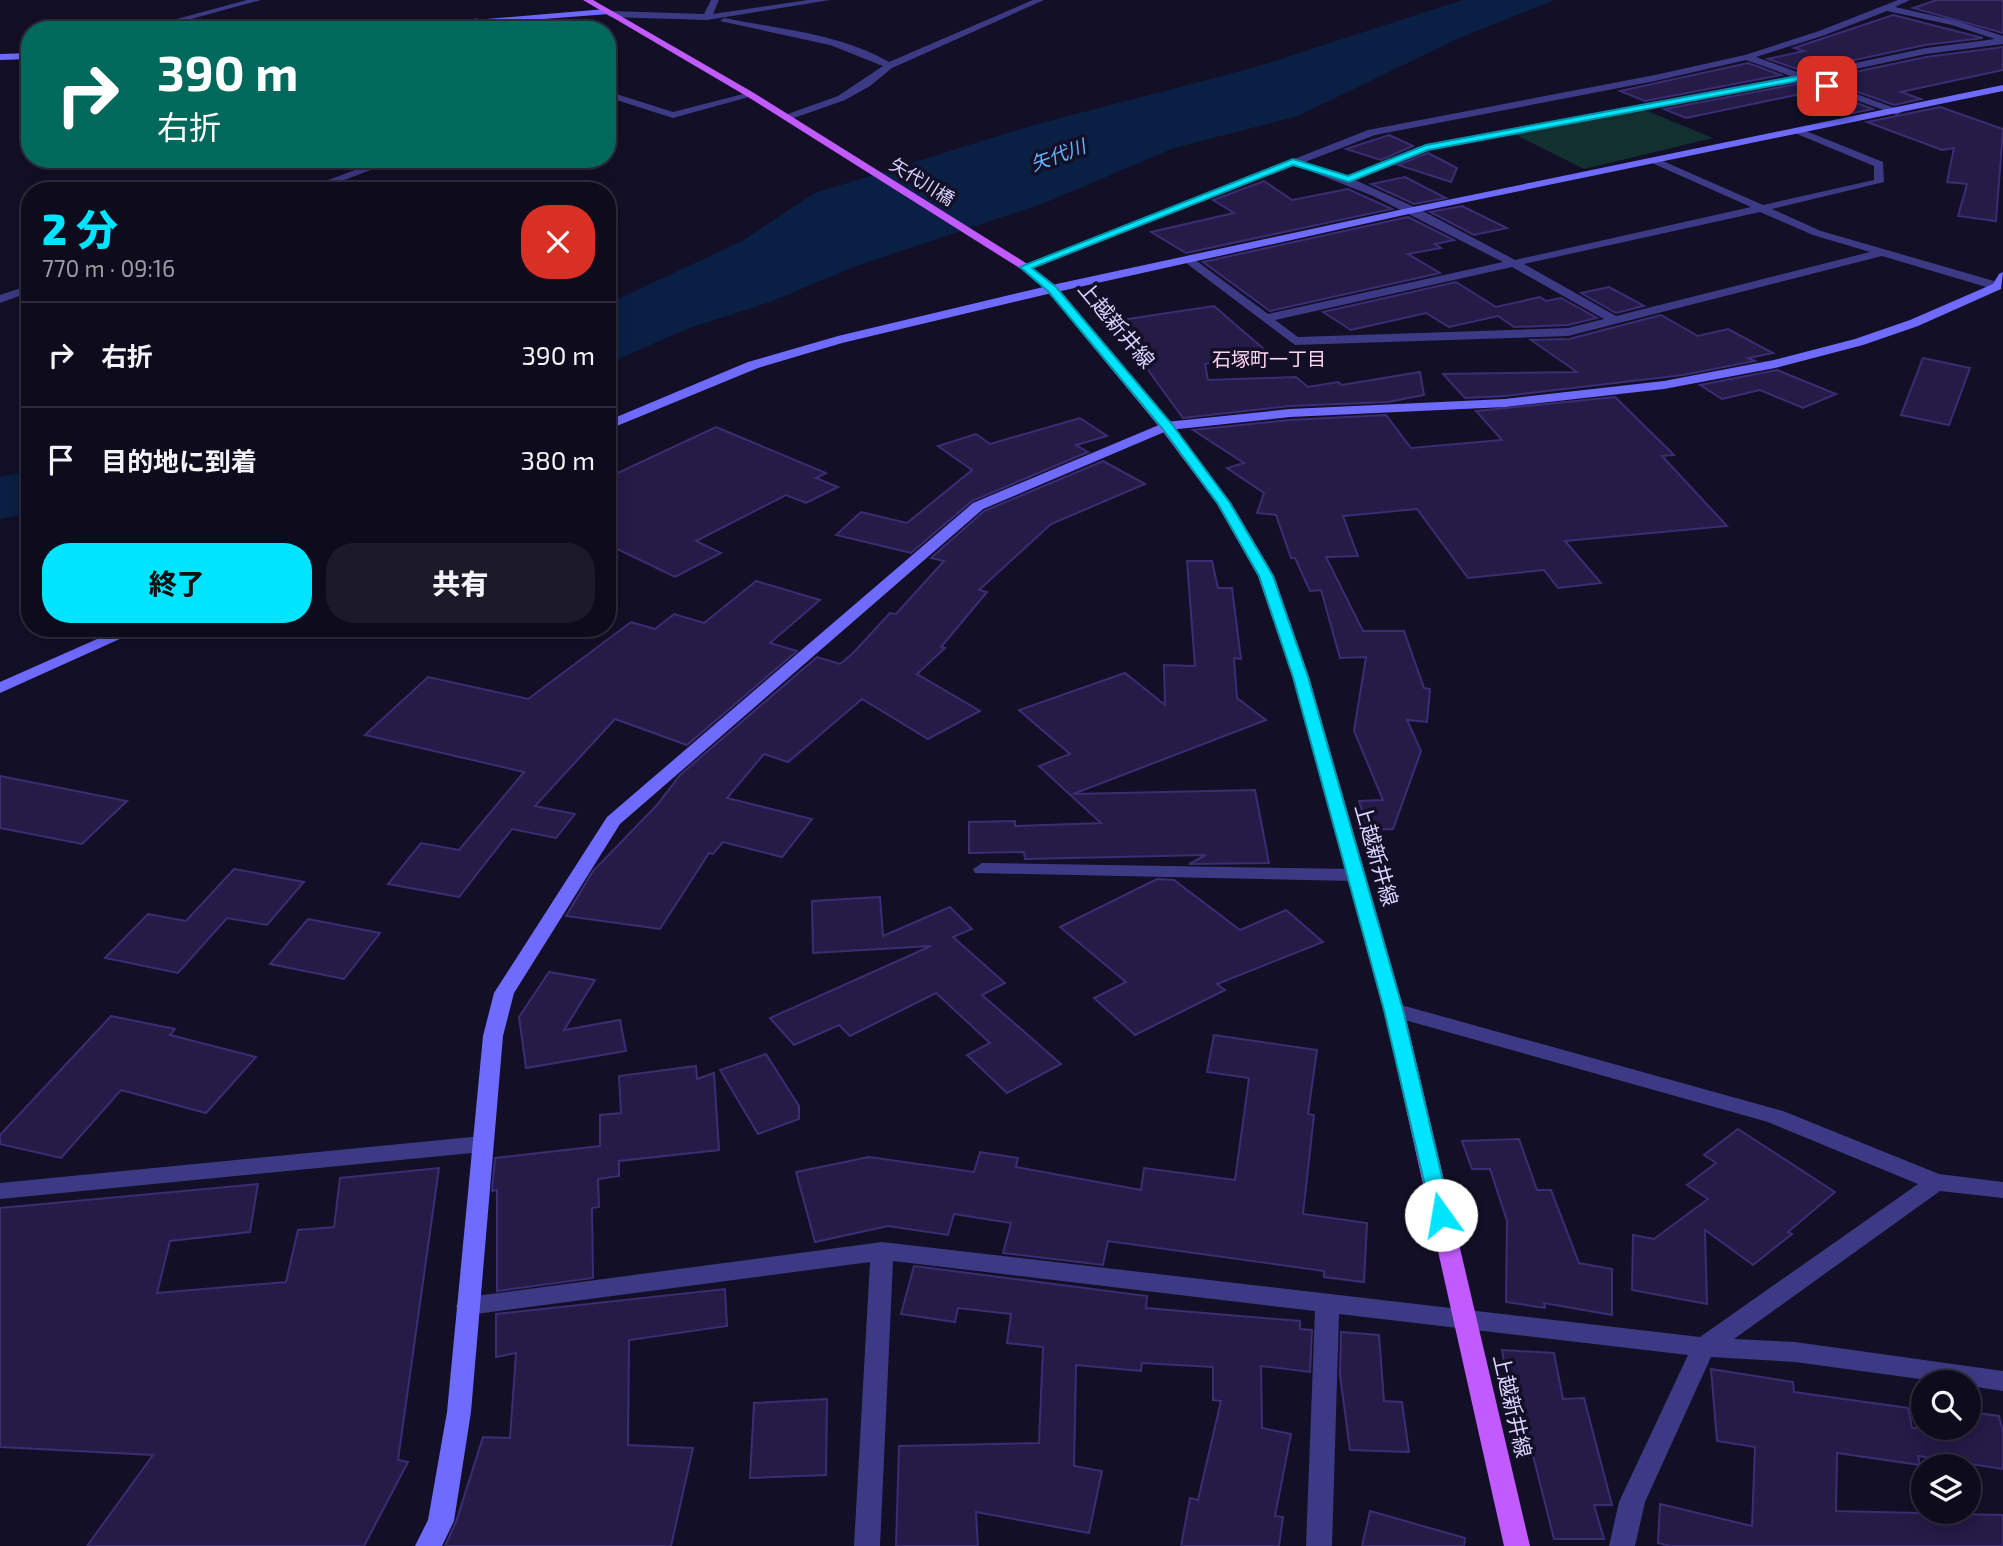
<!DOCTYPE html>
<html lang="ja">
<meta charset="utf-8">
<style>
body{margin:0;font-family:"Exo 2","Noto Sans JP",sans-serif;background:#1c1929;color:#f1f3f6;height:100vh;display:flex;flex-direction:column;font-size:26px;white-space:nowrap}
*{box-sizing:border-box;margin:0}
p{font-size:23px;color:#9b9ba3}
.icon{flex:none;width:38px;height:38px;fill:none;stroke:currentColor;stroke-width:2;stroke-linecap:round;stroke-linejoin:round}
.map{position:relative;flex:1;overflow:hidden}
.drawer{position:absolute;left:21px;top:182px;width:595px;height:455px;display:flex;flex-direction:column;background:#0e0b1c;border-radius:28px;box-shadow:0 4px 18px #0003,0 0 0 2px #2e2b3b}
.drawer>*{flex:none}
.hud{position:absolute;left:21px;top:21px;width:595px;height:147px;border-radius:28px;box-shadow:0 4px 18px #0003,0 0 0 2px #2e2b3b;background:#00695c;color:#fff;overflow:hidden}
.tools{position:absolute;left:1911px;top:1370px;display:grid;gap:14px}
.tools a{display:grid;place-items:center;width:70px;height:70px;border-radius:50%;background:#0e0b1c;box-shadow:0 4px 18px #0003,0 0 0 2px #2e2b3b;font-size:35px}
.pin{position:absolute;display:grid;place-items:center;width:60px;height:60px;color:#fff;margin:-30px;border-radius:14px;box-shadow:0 4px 10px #0006}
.me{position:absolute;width:77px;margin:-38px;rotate:347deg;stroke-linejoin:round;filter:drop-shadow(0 0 5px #0008)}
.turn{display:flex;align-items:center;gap:24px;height:147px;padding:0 21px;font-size:32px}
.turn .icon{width:91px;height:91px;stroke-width:2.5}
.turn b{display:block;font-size:49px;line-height:60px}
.round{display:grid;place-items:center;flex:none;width:74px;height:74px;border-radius:28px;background:#1c1929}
.summary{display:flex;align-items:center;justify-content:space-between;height:119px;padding:0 21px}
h1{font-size:42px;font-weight:800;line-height:52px;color:#00e5ff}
.button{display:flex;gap:14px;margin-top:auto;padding:14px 21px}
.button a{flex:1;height:80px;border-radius:28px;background:#00e5ff;color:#111;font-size:28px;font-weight:800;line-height:80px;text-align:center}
.button a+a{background:#1c1929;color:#f1f3f6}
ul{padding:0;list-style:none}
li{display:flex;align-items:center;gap:21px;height:105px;padding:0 21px;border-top:2px solid #2e2b3b}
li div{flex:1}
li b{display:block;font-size:26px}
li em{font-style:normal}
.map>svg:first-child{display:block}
.green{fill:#12302f}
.water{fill:#0a1f44}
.building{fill:#241b47;stroke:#3b2d73;stroke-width:2}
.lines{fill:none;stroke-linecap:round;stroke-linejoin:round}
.street{fill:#3d3a85;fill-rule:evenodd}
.secondary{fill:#6f6bff;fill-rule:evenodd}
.primary{fill:#c25bff;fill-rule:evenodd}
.route{fill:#00e5ff;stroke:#0095a6;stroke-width:2}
.labels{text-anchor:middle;stroke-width:7;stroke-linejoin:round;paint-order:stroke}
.far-street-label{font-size:18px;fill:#d9d4ff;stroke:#130f26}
.far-water-label{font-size:19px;font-style:italic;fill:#62b6ff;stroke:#130f26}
.far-neighbourhood-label{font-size:19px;fill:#ffd6f0;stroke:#130f26}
.street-label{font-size:21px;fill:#d9d4ff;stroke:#130f26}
</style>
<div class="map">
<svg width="2003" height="1546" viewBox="0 0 2003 1546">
<rect width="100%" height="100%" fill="#130f26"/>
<path class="green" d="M1640,108l73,30 -129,31 -72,-36z"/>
<g class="water">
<path d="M1462,0h93l-98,39 -159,77 -124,32 -127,54 -191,64 -86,36 -83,27 -80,35v-60l135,-63 73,-48 215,-67 226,-59z"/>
<path d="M30,470v43l-30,6v-42z"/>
</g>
<g class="building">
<path d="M1937,0h66v33l-90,-25z"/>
<path d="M1893,15l90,23 -58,7 -122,26 -35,-12 36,-8 -10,-3z"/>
<path d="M2003,47v23l-102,22 20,7 -27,6 -72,-26 104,-22z"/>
<path d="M1748,63l33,12 -136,26 -25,-10z"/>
<path d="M1802,83l71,26 -25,5 -52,-19 -110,23 -22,-9z"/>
<path d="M1940,107l63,22 -7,92 -38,-5 9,-32 -20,-2 7,-34 -12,2 -75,-28z"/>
<path d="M1389,135l24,11 -32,14 -35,-11z"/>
<path d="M1428,153l29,15 -6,14 -53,-17z"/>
<path d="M1405,177l41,21 -32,6 -43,-20z"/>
<path d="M1264,181l28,19 56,-11 44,20 -206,44 -35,-21 83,-19 -21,-13z"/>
<path d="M1462,206l45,22 -33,7 -44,-23z"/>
<path d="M1408,217l46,23 -19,4 6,4 -33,6 32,19 -170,38 -67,-49z"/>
<path d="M1456,282l40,25 44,-10 6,4 15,-3 36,20 -29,7 -54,2 -16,-11 -49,11 -23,-14 -75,17 -28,-18z"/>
<path d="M1609,287l35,19 -28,7 -35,-20z"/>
<path d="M1214,306l51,44 -60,14 3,16 88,-3 12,10 30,-5 4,3 78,-13 4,23 -36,7 -98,4 -107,12 -57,-78 -18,-18z"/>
<path d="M1661,315l37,21 30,-7 45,24 -25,5 7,3 -72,14 -178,21 -40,2 -22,-24 134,-2 -46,-32 38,-1z"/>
<path d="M1923,358l47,10 -21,57 -48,-10z"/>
<path d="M1777,370l59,24 -33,14 -43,-18 -38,9 -22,-14z"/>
<path d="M1615,397l59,58 -12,1 65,70 -162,15 36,42 -43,5 -14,-18 -76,8 -51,-69 -74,7 15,40 -32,1 37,74h41l20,57 6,1 -3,33 -20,-2 14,31 -28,78 -25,1 -9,-29 24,-1 -29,-69 12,-74 -26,1 -19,-68 -11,1 -15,-33h-4l-15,-43 -19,-2 7,-20 -37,-25 17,-5 -51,-33 97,-10 96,-5 25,33 91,-8 -26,-29z"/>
<path d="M1080,418l27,18 -31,9 12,7 -116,49 -61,52 -75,-18 25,-23 46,11 65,-53 -34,-24 38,-12 14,10z"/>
<path d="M716,427l110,46 -10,5 22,9 -32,16 -20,-8 -90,46 25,12 -46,24 -68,-33v-66z"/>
<path d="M1103,461l42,23 -94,40 -72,66 8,2 -46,55 4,1 -28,26 63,37 -52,28 -66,-40 -74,63 -24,-8 -37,44 85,21 -30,38 -59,-15 -10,12 -4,-1 -49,76 -94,-13 27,-45 64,-66 23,-30 137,-118 23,7 13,-11 37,-40 6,1 48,-53 -13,-3 53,-47z"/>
<path d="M1187,561h25l6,27h14l9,71 -7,-1 3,40 29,22 -193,74 182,-4 14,73 -80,1 17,-9 -181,4 -1,-7 -55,1v-31l46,-1v5l86,-3 -62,-57 31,-12 -51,-44 106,-37 40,32 -1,-40 31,1z"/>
<path d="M756,581l64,19 -50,43 27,8 -110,94 -72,-26 -80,87 40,8 -19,24 -44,-9 -53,68 -71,-13 33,-41 38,7 65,-78 -159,-37 63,-58 100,22 103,-77 24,7 19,-15 30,9z"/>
<path d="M0,776l127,25 -45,43 -82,-16z"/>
<path d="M234,869l70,13 -37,43 -40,-7 -49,55 -73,-15 43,-44 38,7z"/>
<path d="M1157,879l17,1 66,50 46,-20 37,32 -106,42 8,6 -90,45 -41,-37 32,-16 -66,-55z"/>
<path d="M880,897l3,39 67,-29 22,22 -19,8 52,46 -23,12 79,69 -54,29 -40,-38 23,-12 -54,-50 -86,43 -11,-11 -45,20 -24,-27 161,-72 -118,7 -1,-52z"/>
<path d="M308,919l72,14 -36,46 -74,-15z"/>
<path d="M549,972l46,8 -31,50 56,-10 6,31 -100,17 -7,-51z"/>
<path d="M111,1016l64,13 -5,6 86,22 -50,56 -85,-23 -60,68 -61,-14v-9z"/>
<path d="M1214,1035l103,15 -9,64 6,1 -11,99 64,9 -3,59 -40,-5v-6l-216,-30 -5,24 -100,-12 8,-30 -57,-9 -6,21 -60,-9 -73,16 -19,-70 73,-15 105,15 6,-20 38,6 -2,9 125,23 3,-22 91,12 14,-102 -42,-6z"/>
<path d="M766,1054l33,52v13l-41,15 -38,-64z"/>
<path d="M696,1066l1,13 17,-6 5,77 -100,11v15l-21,3 1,28 -7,1 1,70 -96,13v-101l-5,1 3,-33 105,-12v-31l21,-2 -2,-37z"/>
<path d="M1738,1129l97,63 -47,40 4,2 -39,31 -48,-35 2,74 -75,-14 1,-55 21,4 54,-40 -21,-14 29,-22 -12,-8z"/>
<path d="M1519,1139l18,51h14l28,73 33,6v46l-68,-12 1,5 -39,-6 1,-81 -17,-52h-18l-10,-28z"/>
<path d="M439,1168l-41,292 10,2 -44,84h-277l66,-91 -153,-8v-239l258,-24 -8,48 -80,9 -13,52 129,-11 12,-52 36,-3 6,-49z"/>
<path d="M914,1266l233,30 -1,12 154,13v8l12,1 -2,42 -49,-6 1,62 29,6 -16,82 8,1 -4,29h-98l9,-48 8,2 23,-99 -8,-1v-33l-71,-4 -1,8 -65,-6 -2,101 28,5 -13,62 -113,-21 2,34h-82l3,-100 140,-3 4,-96 -36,-4 4,-29 -53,-6 -3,14 -54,-8z"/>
<path d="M725,1289l2,37 -98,14 -1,105 65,3 -22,98h-226l11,-24 27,-85 27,1 6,-85 -20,4v-43z"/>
<path d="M1341,1332l38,3 5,66 18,1 7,50 -59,-2 -10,-75z"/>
<path d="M1502,1350l52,3 9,46 21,-1 28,107h-18l10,34h-50l-38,-151 -8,-1z"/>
<path d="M1711,1369l82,13 1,10 114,16 4,20h57v-16l30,4 4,16v37l-85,-13 2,9 -83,-12 -1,58 167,4v31h-333l-12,-3 2,-39 92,22 3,-79 -38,-6z"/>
<path d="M827,1399l-1,76 -76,3 4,-75z"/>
<path d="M1370,1511l95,27 -1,8h-102z"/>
</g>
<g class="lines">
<g class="street">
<path d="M247,0h14l-110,30h-15z"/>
<path d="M711,0h8l-6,14 95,-14h22l-123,20 -97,-3 -4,-3 4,-3 94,3z"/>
<path d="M1033,0h11l-152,68 -22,18 -25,14 -57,20 -5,-3 2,-2 53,-19 45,-30 -53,-21 -110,-24 4,-3c55,11 116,16 165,44z"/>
<path d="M1898,0h12l-15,7 62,14 46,15v8l-77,10 -113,24 87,32 2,2 -5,3 -95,-35 -373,70 -74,30 66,30 94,50 236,-53 -99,-44v-4l4,-1 107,47 111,-25v-14l-77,-32v-4l4,-1 82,33 1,20 -112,27 49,22 180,52v6h-8l-111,-33 -314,80 -273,9 -109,-82v-4h8l74,55 235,-52 -130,-66 -78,-31 -266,104 -10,-2 349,-137 287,-55 90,-20 74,-24zM1887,11l65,14 43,14 -69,9 -123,26 -47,-17 69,-22zM1746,60l45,16 -365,68 -80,33 -41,-15 70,-27 280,-54zM1760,212l53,23 57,17 -254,64 -92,-52zM1512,267l92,52 -36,9 -270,9 -23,-17z"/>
<path d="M475,18l7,2 -10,10h-10z"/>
<path d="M607,91l66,21 78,-20 5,3 -83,23 -66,-21z"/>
<path d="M384,159h16l-85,32h-16z"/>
<path d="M30,285v7l-30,11v-8z"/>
<path d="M982,863l371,6 9,6 -9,6 -378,-8 -2,-4z"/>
<path d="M1394,1003l389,108 156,63 64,8v16l-63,-7 -206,148 61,3 208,29v20l-34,-5v-4h-27l-147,-20 -84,-5 -66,145 -10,44h-26l10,-44 69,-147 -349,-41 -7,232h-26l9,-235 -422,-50 -13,285h-26l16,-284 -402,53 -8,-2 -4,-7 4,-7 8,-2 414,-55 818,95 218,-153 -150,-62 -381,-107 -3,-5 3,-5z"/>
<path d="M482,1136l8,2 3,6 -3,6 -8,2 -482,47v-16z"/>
</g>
<g class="secondary">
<path d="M606,9l3,5 -209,16h-43z"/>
<path d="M30,53v6l-30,1v-6z"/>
<path d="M2003,85v6l-590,122 -361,80 -210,50 -84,25 -151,62v-9l141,-59 90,-26 214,-51 361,-78z"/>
<path d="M2003,272l-2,17 -83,37 -55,19 -88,23 -111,21 -159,18 -215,10 -121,13 -186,79 -363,315 -106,169 -11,43 -32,376 -17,109 -12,25h-27l13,-26 19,-108 36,-376 11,-43 113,-176 366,-314 193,-81 124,-13 215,-10 159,-18 110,-21 81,-21 55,-19 83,-36 6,-10z"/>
<path d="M122,628h22l-144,65v-11z"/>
</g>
<path class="primary" d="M583,0h10l161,93 275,172 27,21 115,137 60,80 43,73 35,101 95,333 126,536h-26l-120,-536 -91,-333 -35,-101 -41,-72 -56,-75 -113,-137 -27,-23 -273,-172z"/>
</g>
<path class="route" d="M1804,75l27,11 -4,2 -24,-8 -375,70 -79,32 -56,-17 -261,103 24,19 115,136 59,80 43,73 35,101 95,333 48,205 -3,5h-15l-49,-210 -91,-333 -34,-101 -41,-72 -56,-76 -114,-137 -28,-24 273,-108 55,17 78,-31z"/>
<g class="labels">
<g class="far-street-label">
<text transform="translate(922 182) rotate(32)" y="6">矢代川橋</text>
</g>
<g class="far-water-label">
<text transform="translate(1058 155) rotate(-20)" y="7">矢代川</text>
</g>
<g class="far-neighbourhood-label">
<text x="1269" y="366">石塚町一丁目</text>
</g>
<g class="street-label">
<text transform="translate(1116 325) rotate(50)" y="7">上越新井線</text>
<text transform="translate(1376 855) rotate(74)" y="7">上越新井線</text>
<text transform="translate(1512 1406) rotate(77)" y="7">上越新井線</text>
</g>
</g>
</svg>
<div class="tools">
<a><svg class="icon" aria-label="search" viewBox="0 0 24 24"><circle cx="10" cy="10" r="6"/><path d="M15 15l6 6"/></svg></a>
<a><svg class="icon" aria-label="layers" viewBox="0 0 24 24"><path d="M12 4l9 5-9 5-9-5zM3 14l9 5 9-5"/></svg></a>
</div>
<div class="pin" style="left:1827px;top:86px;background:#d93025"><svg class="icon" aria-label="arrive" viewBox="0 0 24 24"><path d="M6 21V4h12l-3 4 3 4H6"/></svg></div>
<svg class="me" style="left:1441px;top:1215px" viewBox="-20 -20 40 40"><circle r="19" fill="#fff"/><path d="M0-13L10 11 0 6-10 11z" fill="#00e5ff"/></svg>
<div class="hud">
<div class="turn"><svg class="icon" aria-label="right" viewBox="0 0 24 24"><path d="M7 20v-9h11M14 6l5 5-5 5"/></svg><div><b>390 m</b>右折</div></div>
</div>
<section class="drawer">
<div class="summary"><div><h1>2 分</h1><p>770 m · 09:16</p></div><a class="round" style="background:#d93025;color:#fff"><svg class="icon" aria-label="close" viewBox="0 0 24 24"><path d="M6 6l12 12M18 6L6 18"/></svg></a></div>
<ul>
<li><svg class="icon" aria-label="right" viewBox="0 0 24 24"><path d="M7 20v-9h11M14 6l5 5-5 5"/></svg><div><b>右折</b></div><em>390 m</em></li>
<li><svg class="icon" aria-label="arrive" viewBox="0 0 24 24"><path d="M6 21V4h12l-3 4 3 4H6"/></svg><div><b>目的地に到着</b></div><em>380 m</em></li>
</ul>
<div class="button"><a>終了</a><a>共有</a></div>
</section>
</div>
